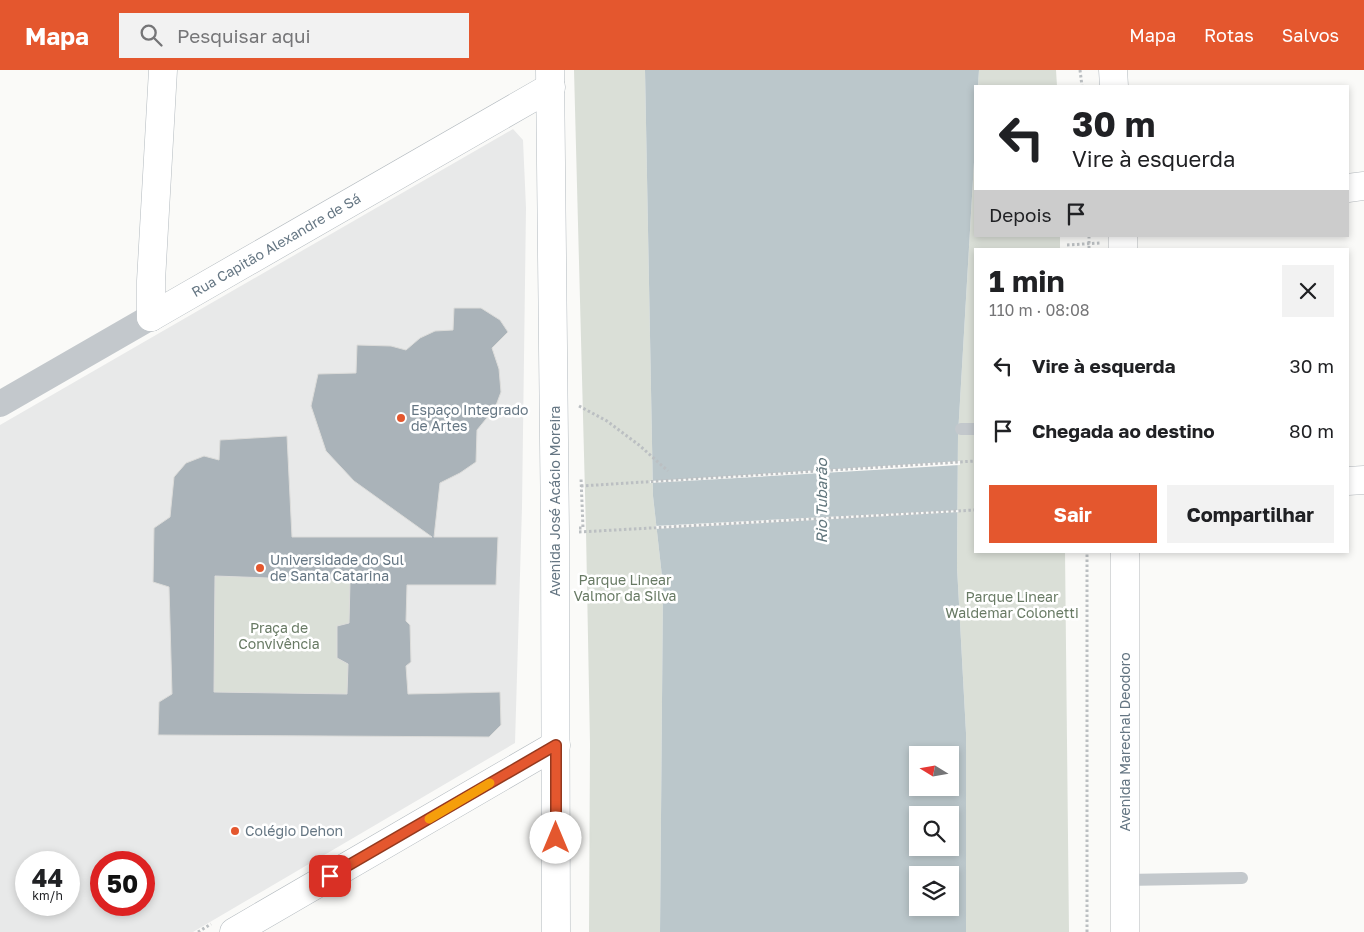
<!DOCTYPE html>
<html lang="pt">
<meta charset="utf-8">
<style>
body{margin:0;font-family:"Golos Text",sans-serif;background:#f2f2f2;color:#202124;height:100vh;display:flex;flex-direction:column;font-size:19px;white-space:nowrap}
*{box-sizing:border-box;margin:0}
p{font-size:16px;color:#757577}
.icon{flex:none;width:28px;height:28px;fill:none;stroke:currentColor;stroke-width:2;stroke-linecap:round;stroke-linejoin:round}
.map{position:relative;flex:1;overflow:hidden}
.details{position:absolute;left:974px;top:178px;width:375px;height:305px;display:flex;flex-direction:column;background:#fff;border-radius:0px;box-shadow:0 2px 8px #0003}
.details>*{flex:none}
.hud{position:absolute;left:974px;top:15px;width:375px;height:152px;border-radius:0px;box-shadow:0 2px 8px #0003;background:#fff;color:#202124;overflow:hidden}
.needle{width:32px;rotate:281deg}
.tools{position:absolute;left:909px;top:676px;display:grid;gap:10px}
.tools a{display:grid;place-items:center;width:50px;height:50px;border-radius:0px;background:#fff;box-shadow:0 2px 8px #0003;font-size:25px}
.speed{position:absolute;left:15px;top:781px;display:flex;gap:10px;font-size:25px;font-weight:700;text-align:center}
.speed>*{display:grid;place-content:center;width:65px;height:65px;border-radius:50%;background:#fff;box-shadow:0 2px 8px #0003;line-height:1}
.speed small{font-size:12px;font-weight:400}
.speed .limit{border:8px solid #d22;background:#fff;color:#111}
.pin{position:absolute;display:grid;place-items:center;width:42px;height:42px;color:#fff;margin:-21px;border-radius:10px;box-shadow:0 2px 8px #0006}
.me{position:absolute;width:55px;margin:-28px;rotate:0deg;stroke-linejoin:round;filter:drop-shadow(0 0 4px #0008)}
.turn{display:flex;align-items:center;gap:18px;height:105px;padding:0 15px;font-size:22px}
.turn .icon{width:65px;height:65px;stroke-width:2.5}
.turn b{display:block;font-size:35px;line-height:42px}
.then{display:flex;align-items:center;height:48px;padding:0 15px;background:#0003;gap:10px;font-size:19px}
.round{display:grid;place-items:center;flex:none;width:52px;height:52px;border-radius:0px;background:#f2f2f2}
.head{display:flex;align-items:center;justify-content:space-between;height:85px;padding:0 15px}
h1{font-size:30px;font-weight:700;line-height:38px}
.cta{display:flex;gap:10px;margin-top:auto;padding:10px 15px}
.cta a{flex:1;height:58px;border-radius:0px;background:#e4572e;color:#fff;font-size:20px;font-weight:700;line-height:58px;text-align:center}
.cta a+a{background:#f2f2f2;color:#202124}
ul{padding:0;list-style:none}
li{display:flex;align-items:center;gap:15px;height:65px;padding:0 15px}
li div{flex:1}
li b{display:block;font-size:19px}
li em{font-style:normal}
header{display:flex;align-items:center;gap:30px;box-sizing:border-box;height:70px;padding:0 25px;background:#e4572e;color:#fff}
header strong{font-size:24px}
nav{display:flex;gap:28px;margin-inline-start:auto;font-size:18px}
.search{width:350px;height:45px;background:#f2f2f2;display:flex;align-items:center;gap:12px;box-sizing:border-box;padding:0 18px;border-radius:0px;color:#757577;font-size:19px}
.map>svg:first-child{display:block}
.built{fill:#e8e9e9;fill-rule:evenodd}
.green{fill:#dadfd7}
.water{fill:#bbc7cb;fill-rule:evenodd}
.pier{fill:#fafaf8}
.building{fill:#aab3b9;stroke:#dcdcda;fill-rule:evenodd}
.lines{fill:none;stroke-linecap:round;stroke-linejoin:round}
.secondary-casing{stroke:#b3babf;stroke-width:29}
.primary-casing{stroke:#b5babe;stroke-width:29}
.path{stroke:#bbbfc2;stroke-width:3;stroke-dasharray:2.5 2.5;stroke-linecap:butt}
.lane{stroke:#c3c8cc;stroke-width:12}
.street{stroke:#c3c8cc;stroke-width:26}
.secondary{stroke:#fff;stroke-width:28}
.primary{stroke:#fff;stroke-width:28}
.route-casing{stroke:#94391e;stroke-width:12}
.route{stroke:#e4572e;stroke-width:9}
.slow{stroke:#f59e0b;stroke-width:9}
.poi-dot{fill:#e4572e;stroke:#fff;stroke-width:2}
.labels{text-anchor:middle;stroke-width:5;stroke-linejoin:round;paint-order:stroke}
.street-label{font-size:14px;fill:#657683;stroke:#fff}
.poi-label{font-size:14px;fill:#657683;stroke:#fff;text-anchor:start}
.park-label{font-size:14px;fill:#687a64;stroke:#fff}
.water-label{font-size:15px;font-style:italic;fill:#60757c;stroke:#fff}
</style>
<header>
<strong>Mapa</strong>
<div class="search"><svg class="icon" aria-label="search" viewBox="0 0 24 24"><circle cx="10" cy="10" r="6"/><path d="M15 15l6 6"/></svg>Pesquisar aqui</div>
<nav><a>Mapa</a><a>Rotas</a><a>Salvos</a></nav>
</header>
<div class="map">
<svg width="1364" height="862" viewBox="0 0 1364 862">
<rect width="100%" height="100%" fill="#fafaf8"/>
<path class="built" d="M513,59l10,11 3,68 -4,299 -7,236 -322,189h-193v-507zM26,792h43v43h-43zM101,792h43v43h-43z"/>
<g class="green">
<path d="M574,0h71l8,426 10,89 -3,347h-71l1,-188 -4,-213z"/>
<path d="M979,0h77l1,16h-79z"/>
<path d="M975,75v91h85v13h-85v302h90l4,381h-103v-199l-9,-166 1,-132z"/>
<path d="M215,506l135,5 -1,42 -12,4v31l11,6 -1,30 -133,-2z"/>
</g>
<path class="water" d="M645,0h334l-1,16h-3v59l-17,290 -1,132 9,166v199h-306l3,-347 -10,-89zM918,685h32v33h-32zM918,745h32v33h-32zM918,805h32v33h-32z"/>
<g class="pier">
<path d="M960,391v4l-310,18v-2z"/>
<path d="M960,440v2l-306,17v-3z"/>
</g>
<path class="building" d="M454,238h27l19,12 8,12 -16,16 7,21 2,23 -6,16 -18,22 -1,32 -16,11 -20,10 -6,54h64l-2,48h-89l-1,36 4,4 1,37 -5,4 2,28 92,-2 1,33 -12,12 -331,-2 1,-33 13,-8 -3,-107 -16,-5 1,-54 16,-11 4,-40 12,-14 18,-7 15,4 1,-20 67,-4 5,101h140l-78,-56 -28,-30 -15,-45 7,-32 38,-1 1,-28 34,1 15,4 14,-12 15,-7 18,-1zM215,506l135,5 -1,42 -12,3v32l11,6 -1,30 -133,-2z"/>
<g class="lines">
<g class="secondary-casing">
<g id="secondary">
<path d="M550,0l5,463 1,399"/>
<path d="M1113,0l1,16"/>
<path d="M151,247l400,-230"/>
<path d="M151,247v-36l12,-211"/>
<path d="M234,862l322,-187"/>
</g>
</g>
<g class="primary-casing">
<g id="primary">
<path d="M1348,118l16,-2"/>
<path d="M1123,166v13"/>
<path d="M1348,411l16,-1"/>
<path d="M1125,862v-381"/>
</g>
</g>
<g class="path">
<path d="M1080,0l2,16"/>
<path d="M1089,166v13"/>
<path d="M1067,175l33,-2"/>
<path d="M579,336l28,15 32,24 29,26"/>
<path d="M581,416l394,-25"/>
<path d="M579,458h4l-2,-50"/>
<path d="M579,462l396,-22"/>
<path d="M198,862l13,-8"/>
<path d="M1087,862v-381"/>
</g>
<g class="lane">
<path d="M961,359h14"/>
<path d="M1125,810l117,-2"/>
</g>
<path class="street" d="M0,334l151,-87"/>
<use href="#secondary" class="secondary"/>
<use href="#primary" class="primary"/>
</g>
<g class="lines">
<g class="route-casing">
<path id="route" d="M330,806l226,-131v93"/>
</g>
<use href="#route" class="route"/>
<path class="slow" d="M429,749l61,-36"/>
</g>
<g class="poi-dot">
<circle cx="401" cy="348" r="5"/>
<circle cx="260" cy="498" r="5"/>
<circle cx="235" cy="761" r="5"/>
</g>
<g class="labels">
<g class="street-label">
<text transform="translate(276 175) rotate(-30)" y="5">Rua Capitão Alexandre de Sá</text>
<text transform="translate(555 431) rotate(-90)" y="5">Avenida José Acácio Moreira</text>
<text transform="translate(1125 672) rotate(-90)" y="5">Avenida Marechal Deodoro</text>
</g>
<g class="poi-label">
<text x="411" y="345">Espaço Integrado<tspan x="411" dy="16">de Artes</tspan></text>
<text x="270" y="495">Universidade do Sul<tspan x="270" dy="16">de Santa Catarina</tspan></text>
<text x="245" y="766">Colégio Dehon</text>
</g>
<g class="park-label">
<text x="625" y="515">Parque Linear<tspan x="625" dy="16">Valmor da Silva</tspan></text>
<text x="1012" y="532">Parque Linear<tspan x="1012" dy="16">Waldemar Colonetti</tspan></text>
<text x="279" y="563">Praça de<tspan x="279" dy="16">Convivência</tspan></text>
</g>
<g class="water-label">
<text transform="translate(822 431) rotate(-90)" y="5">Rio Tubarão</text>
</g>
</g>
</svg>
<div class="tools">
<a><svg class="needle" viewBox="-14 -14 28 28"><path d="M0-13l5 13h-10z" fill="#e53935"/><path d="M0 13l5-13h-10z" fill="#757577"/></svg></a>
<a><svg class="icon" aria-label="search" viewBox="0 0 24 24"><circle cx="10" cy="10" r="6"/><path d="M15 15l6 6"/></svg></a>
<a><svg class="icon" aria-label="layers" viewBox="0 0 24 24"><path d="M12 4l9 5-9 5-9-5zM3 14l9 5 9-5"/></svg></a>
</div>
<div class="speed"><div>44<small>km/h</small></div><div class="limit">50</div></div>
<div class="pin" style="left:330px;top:806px;background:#d93025"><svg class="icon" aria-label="arrive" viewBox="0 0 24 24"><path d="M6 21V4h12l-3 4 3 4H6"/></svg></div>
<svg class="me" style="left:556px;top:768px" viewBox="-20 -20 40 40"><circle r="19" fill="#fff"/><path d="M0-13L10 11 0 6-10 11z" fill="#e4572e"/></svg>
<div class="hud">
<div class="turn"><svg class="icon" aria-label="left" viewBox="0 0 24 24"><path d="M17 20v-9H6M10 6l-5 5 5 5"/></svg><div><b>30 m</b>Vire à esquerda</div></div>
<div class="then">Depois<svg class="icon" aria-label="arrive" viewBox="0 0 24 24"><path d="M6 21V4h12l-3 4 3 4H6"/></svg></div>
</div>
<section class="details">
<div class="head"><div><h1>1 min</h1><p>110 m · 08:08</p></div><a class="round"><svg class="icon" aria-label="close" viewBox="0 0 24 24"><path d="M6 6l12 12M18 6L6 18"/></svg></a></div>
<ul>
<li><svg class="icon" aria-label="left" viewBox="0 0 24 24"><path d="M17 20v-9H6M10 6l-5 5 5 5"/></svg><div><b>Vire à esquerda</b></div><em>30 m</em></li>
<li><svg class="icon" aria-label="arrive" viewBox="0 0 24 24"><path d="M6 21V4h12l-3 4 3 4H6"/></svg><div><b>Chegada ao destino</b></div><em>80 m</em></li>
</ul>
<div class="cta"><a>Sair</a><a>Compartilhar</a></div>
</section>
</div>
